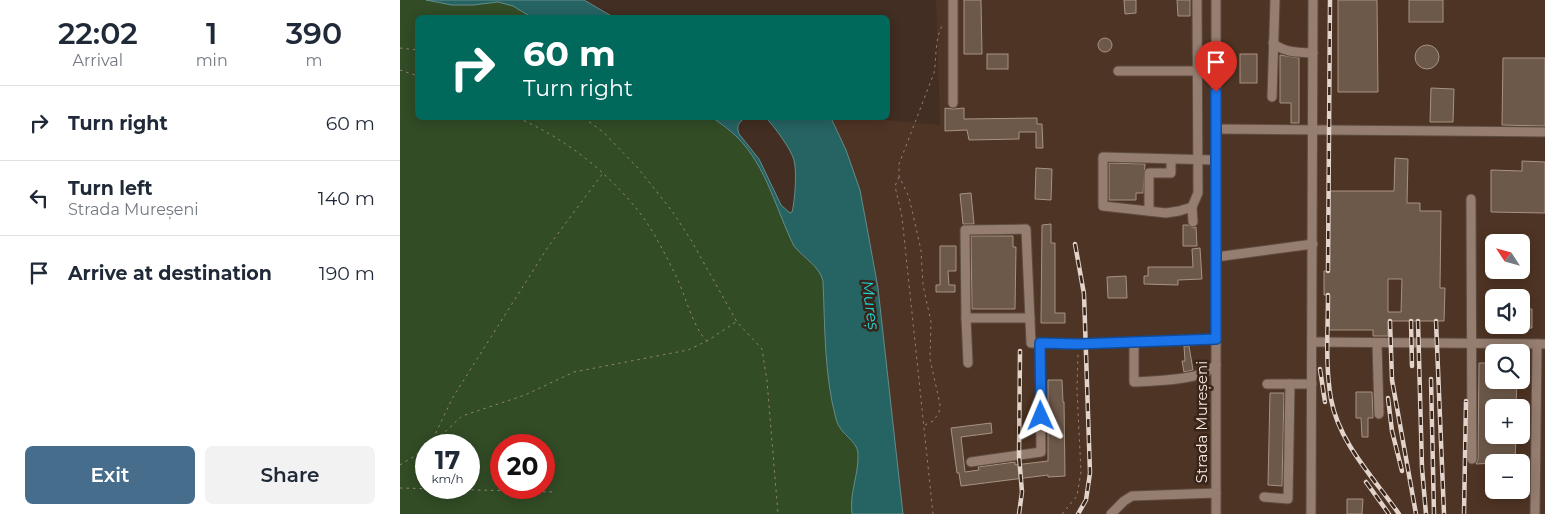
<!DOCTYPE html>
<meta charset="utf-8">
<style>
body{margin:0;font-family:Montserrat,sans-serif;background:#f2f2f3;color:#1f2937;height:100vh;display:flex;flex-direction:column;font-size:19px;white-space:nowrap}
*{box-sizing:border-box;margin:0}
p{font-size:16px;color:#747a83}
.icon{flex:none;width:28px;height:28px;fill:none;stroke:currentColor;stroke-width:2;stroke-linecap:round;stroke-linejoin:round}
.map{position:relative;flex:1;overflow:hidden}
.sheet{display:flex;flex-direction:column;background:#fff;width:400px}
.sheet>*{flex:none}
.top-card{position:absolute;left:15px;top:15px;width:475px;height:105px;border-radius:8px;box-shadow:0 2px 12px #0003;background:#00695c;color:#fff;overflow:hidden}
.needle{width:32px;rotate:306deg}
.buttons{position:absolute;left:1085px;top:234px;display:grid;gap:10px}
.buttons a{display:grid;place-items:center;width:45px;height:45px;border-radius:8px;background:#fff;box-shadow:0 2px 12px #0003;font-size:25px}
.speed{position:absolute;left:15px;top:434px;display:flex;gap:10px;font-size:25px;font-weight:700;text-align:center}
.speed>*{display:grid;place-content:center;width:65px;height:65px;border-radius:50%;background:#fff;box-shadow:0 2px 12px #0003;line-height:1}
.speed small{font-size:12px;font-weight:400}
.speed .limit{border:8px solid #d22;background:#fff;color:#111}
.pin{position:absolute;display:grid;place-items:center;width:42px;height:42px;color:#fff;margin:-51px -21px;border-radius:50% 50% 50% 0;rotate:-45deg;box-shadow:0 0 5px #0007}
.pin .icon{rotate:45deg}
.me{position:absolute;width:55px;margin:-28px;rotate:359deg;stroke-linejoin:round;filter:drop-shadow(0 0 4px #0008)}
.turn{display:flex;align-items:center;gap:18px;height:105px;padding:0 25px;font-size:22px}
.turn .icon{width:65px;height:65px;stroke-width:2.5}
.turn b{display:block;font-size:35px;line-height:42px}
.eta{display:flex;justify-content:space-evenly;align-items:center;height:85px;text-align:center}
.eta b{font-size:30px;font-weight:600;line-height:35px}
.cta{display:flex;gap:10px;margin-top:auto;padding:10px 25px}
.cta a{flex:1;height:58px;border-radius:8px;background:#476d8d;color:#fff;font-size:20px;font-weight:600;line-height:58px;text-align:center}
.cta a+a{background:#f2f2f3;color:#1f2937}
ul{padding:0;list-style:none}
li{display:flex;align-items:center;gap:15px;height:75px;padding:0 25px;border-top:1px solid #e0e1e3}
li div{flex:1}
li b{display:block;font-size:19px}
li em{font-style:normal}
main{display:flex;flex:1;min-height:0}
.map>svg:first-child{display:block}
.built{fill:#4e3424;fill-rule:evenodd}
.green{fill:#324c26;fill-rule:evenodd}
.water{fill:#266363;stroke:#658c89}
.building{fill:#6d594a;stroke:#a89281;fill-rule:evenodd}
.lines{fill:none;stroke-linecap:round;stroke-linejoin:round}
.minor-casing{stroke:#5e4d43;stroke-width:11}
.path{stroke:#938178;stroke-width:1;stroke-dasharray:2.5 4;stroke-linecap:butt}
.minor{stroke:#957d70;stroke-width:9}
.rail-casing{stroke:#e2d3cb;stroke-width:4.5}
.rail{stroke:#382419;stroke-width:2.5;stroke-dasharray:8;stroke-linecap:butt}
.route-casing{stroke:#114b97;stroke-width:12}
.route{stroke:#1a73e8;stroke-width:9}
.labels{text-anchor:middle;stroke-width:5;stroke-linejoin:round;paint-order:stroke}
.street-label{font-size:15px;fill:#f8eae3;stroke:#382419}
.water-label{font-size:16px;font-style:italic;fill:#1cd9da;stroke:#382419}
</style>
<main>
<section class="sheet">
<div class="eta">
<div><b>22:02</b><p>Arrival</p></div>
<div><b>1</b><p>min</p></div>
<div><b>390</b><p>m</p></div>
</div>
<ul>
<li><svg class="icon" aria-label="right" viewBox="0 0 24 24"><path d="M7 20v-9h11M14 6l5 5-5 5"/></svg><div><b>Turn right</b></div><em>60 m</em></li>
<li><svg class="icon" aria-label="left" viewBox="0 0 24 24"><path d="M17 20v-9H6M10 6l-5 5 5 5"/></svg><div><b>Turn left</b><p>Strada Mureșeni</p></div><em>140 m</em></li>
<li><svg class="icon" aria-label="arrive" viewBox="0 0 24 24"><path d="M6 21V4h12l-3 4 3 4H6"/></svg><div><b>Arrive at destination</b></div><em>190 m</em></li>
</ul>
<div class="cta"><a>Exit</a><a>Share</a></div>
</section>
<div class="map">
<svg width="1145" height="514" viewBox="0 0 1145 514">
<rect width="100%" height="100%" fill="#422e22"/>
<path class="built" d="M536,0h609v514h-642l-25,-226 -10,-55 -8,-43 -14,-40 -15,-32h33l76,7zM1094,242h27v28h-27zM1094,298h27v27h-27zM1094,352h27v28h-27zM1094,408h27v27h-27zM1094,462h27v28h-27z"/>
<path class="green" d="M0,0h26l47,5 25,-3 15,4 18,11 -113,1v100h295l24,19 15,18 18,33 19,47 11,19 12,9 9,10 2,8c1,46 1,94 13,138 4,16 21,21 22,34 1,22 -9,40 -6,61h-452zM26,445h43v43h-43zM101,445h43v43h-43z"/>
<g class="water">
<path d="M26,0h158l29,17h-82l-18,-11 -15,-4 -25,3h-21z"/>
<path d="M313,118h32c-6,4 -9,8 -6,16l20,25 22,46 9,8 2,-1c3,-11 5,-41 2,-52 -3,-11 -20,-34 -28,-42h65l15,32 14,40 8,43 10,55 25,226h-51c-3,-21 7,-39 6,-61 -1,-13 -18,-18 -22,-34 -12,-45 -11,-92 -13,-138 -4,-16 -19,-22 -29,-35 -18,-36 -27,-79 -57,-109 -7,-7 -16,-13 -24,-19z"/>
</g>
<g class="building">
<path d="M564,0h17l1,54h-18z"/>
<path d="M724,0h12v13l-11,1z"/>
<path d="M777,0h13v16h-12z"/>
<path d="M938,0h39l1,92h-40z"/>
<rect x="1009" y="0" width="34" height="22"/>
<circle cx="705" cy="45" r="7"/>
<circle cx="1027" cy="57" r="12"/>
<rect x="587" y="54" width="21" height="15"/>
<rect x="840" y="54" width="17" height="29"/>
<path d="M880,55l19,3v65h-8v-20h-11z"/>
<path d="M1103,58h42v68l-43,-1z"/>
<path d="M1031,88l23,1 -1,33h-23z"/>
<path d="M545,108l8,1 11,-1v11l73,-1v6h5l1,24h-7v-16h-17v7l-50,1 -2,-10 -22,1z"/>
<path d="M995,158l13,1 -1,44h13v8h21l-1,77h5l-1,33h-56v15h-15v-6h-44v-35h-5v-24h5l1,-80h64zM988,279h14l-1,33h-13z"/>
<path d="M1122,161l23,1v51l-54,-1v-42l31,1z"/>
<path d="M709,163l36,1 -2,29h-7v7h-27z"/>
<path d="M636,168l16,1 -1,31 -16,-1z"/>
<path d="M571,193l3,31h-11l-3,-30z"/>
<path d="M651,224v19h4v70h10v10h-24l1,-98z"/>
<path d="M783,225h5l5,3 3,-1 1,19h-14z"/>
<path d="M571,236h42v11h3l-1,62h-43z"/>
<path d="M540,246h16v25h-8l1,14h6v7h-19v-7h4z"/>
<path d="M800,248l2,31 -24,1v5l-34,-1v-8h4v-9h45l-1,-18z"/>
<path d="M1094,270h29l-7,8h-14z"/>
<path d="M726,276l1,22h-19l-1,-21z"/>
<path d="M1123,309h9v19h-10z"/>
<path d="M784,346h5l4,24 -9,2 -2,-11h3z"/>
<path d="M1079,363h15v17h23l-1,28h-22v27h22l-1,27 -39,2 2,-5z"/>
<path d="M648,380h14l1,22h1l1,74 -17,1v-2l-87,11 -2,-13h-2l-6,-45 40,-5 1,10 -31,4 4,35 14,-2 -1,-3 37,-5v3l33,-4z"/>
<path d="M956,392h16l1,26h-5v19h-6l-1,-19h-5z"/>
<path d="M870,393h14l-2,93 -14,-1z"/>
<path d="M947,499h16l-1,15h-15z"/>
</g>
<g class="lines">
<g class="minor-casing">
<g id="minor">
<path d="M816,0v514"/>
<path d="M873,43c11,10 26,9 40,10"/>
<path d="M718,71h79"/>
<path d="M872,97l3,-97"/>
<path d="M553,103v-103"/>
<path d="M816,129l329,3"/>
<path d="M1071,199l1,260"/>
<path d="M792,207l-13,4 -13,2 -63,-7v-49l112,3"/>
<path d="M749,211v-38h22v-13"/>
<path d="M793,222l-1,-15 6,-14 -1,-193"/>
<path d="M816,257l97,-13"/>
<path d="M566,318h64"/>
<path d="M734,342v40c19,-1 56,-2 72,-10 4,-2 7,-5 10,-7"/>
<path d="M912,342l233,2"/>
<path d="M977,343l2,71"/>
<path d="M568,363l-2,-45 -1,-88 61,-1 5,114 47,1 138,-5"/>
<path d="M867,384h45"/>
<path d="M571,462l70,-10 -1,-109"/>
<path d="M864,497l24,2 2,-115"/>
<path d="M711,514l13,-13 8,-5 84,-3"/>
<path d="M911,514l2,-514"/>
<path d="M1135,514l2,-170"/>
</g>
</g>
<g class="path">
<path d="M0,48l18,2"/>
<path d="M0,70l18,6"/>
<path d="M118,118c42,18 82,48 112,83 20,22 33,49 46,75 9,18 17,52 31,65"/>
<path d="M184,118l19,14 34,35 35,44 19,29 46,82 25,27 5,32 11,133"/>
<path d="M499,177l-4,9 7,31 31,297"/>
<path d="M525,425l8,-4 6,-8 1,-9 -10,-45 1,-37 -8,-37 -2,-35 -12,-53 -10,-21v-12l35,-91c3,-16 0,-36 10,-50"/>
<path d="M30,445l23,-48 95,-150 55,-74"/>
<path d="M31,445l31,-29 63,-21 49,-23 114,-22 19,-9 29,-19"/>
<path d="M0,465l26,-16"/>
<path d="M0,488l155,4"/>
<path d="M662,514l15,-18 4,-24 -4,-81 1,-38"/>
</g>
<use href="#minor" class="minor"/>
<g class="rail-casing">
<g id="rail">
<path d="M675,244l9,50 6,179 -4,27 -8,14"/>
<path d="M928,271l2,-271"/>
<path d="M928,295c0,34 -3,70 3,104 8,44 43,79 68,115"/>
<path d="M990,321l2,59 24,134"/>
<path d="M1011,321l1,45"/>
<path d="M1018,321l4,147 4,46"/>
<path d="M1036,321l8,193"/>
<path d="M920,369l5,33"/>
<path d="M1031,379l3,135"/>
<path d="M988,398l4,33 10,40"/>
<path d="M966,482l23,32"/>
<path d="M619,514l3,-22 -3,-36 1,-105"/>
<path d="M1064,514l2,-113"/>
</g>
</g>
<use href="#rail" class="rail"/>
</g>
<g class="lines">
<g class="route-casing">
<path id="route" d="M641,416l-1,-73 38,1 138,-5v-247"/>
</g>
<use href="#route" class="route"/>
</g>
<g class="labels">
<g class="street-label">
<text transform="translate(802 422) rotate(-90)" y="5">Strada Mureșeni</text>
</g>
<g class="water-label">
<text transform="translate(471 305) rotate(82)" y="6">Mureș</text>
</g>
</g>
</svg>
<div class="buttons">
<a><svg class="needle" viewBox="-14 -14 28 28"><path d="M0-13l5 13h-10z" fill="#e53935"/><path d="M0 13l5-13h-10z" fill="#747a83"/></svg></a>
<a><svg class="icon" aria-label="sound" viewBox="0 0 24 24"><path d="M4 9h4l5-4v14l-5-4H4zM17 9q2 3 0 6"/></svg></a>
<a><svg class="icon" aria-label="search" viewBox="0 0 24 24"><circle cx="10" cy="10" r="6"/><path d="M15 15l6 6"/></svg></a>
<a>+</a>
<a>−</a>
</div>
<div class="speed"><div>17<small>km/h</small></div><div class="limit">20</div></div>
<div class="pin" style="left:816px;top:92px;background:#d93025"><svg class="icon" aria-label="arrive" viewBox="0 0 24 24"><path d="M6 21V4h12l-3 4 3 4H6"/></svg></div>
<svg class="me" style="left:641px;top:416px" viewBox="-20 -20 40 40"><path d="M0-17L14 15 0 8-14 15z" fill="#1a73e8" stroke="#fff" stroke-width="4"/></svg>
<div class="top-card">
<div class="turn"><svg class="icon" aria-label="right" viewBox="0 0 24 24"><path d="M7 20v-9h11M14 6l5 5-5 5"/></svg><div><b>60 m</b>Turn right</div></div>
</div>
</div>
</main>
